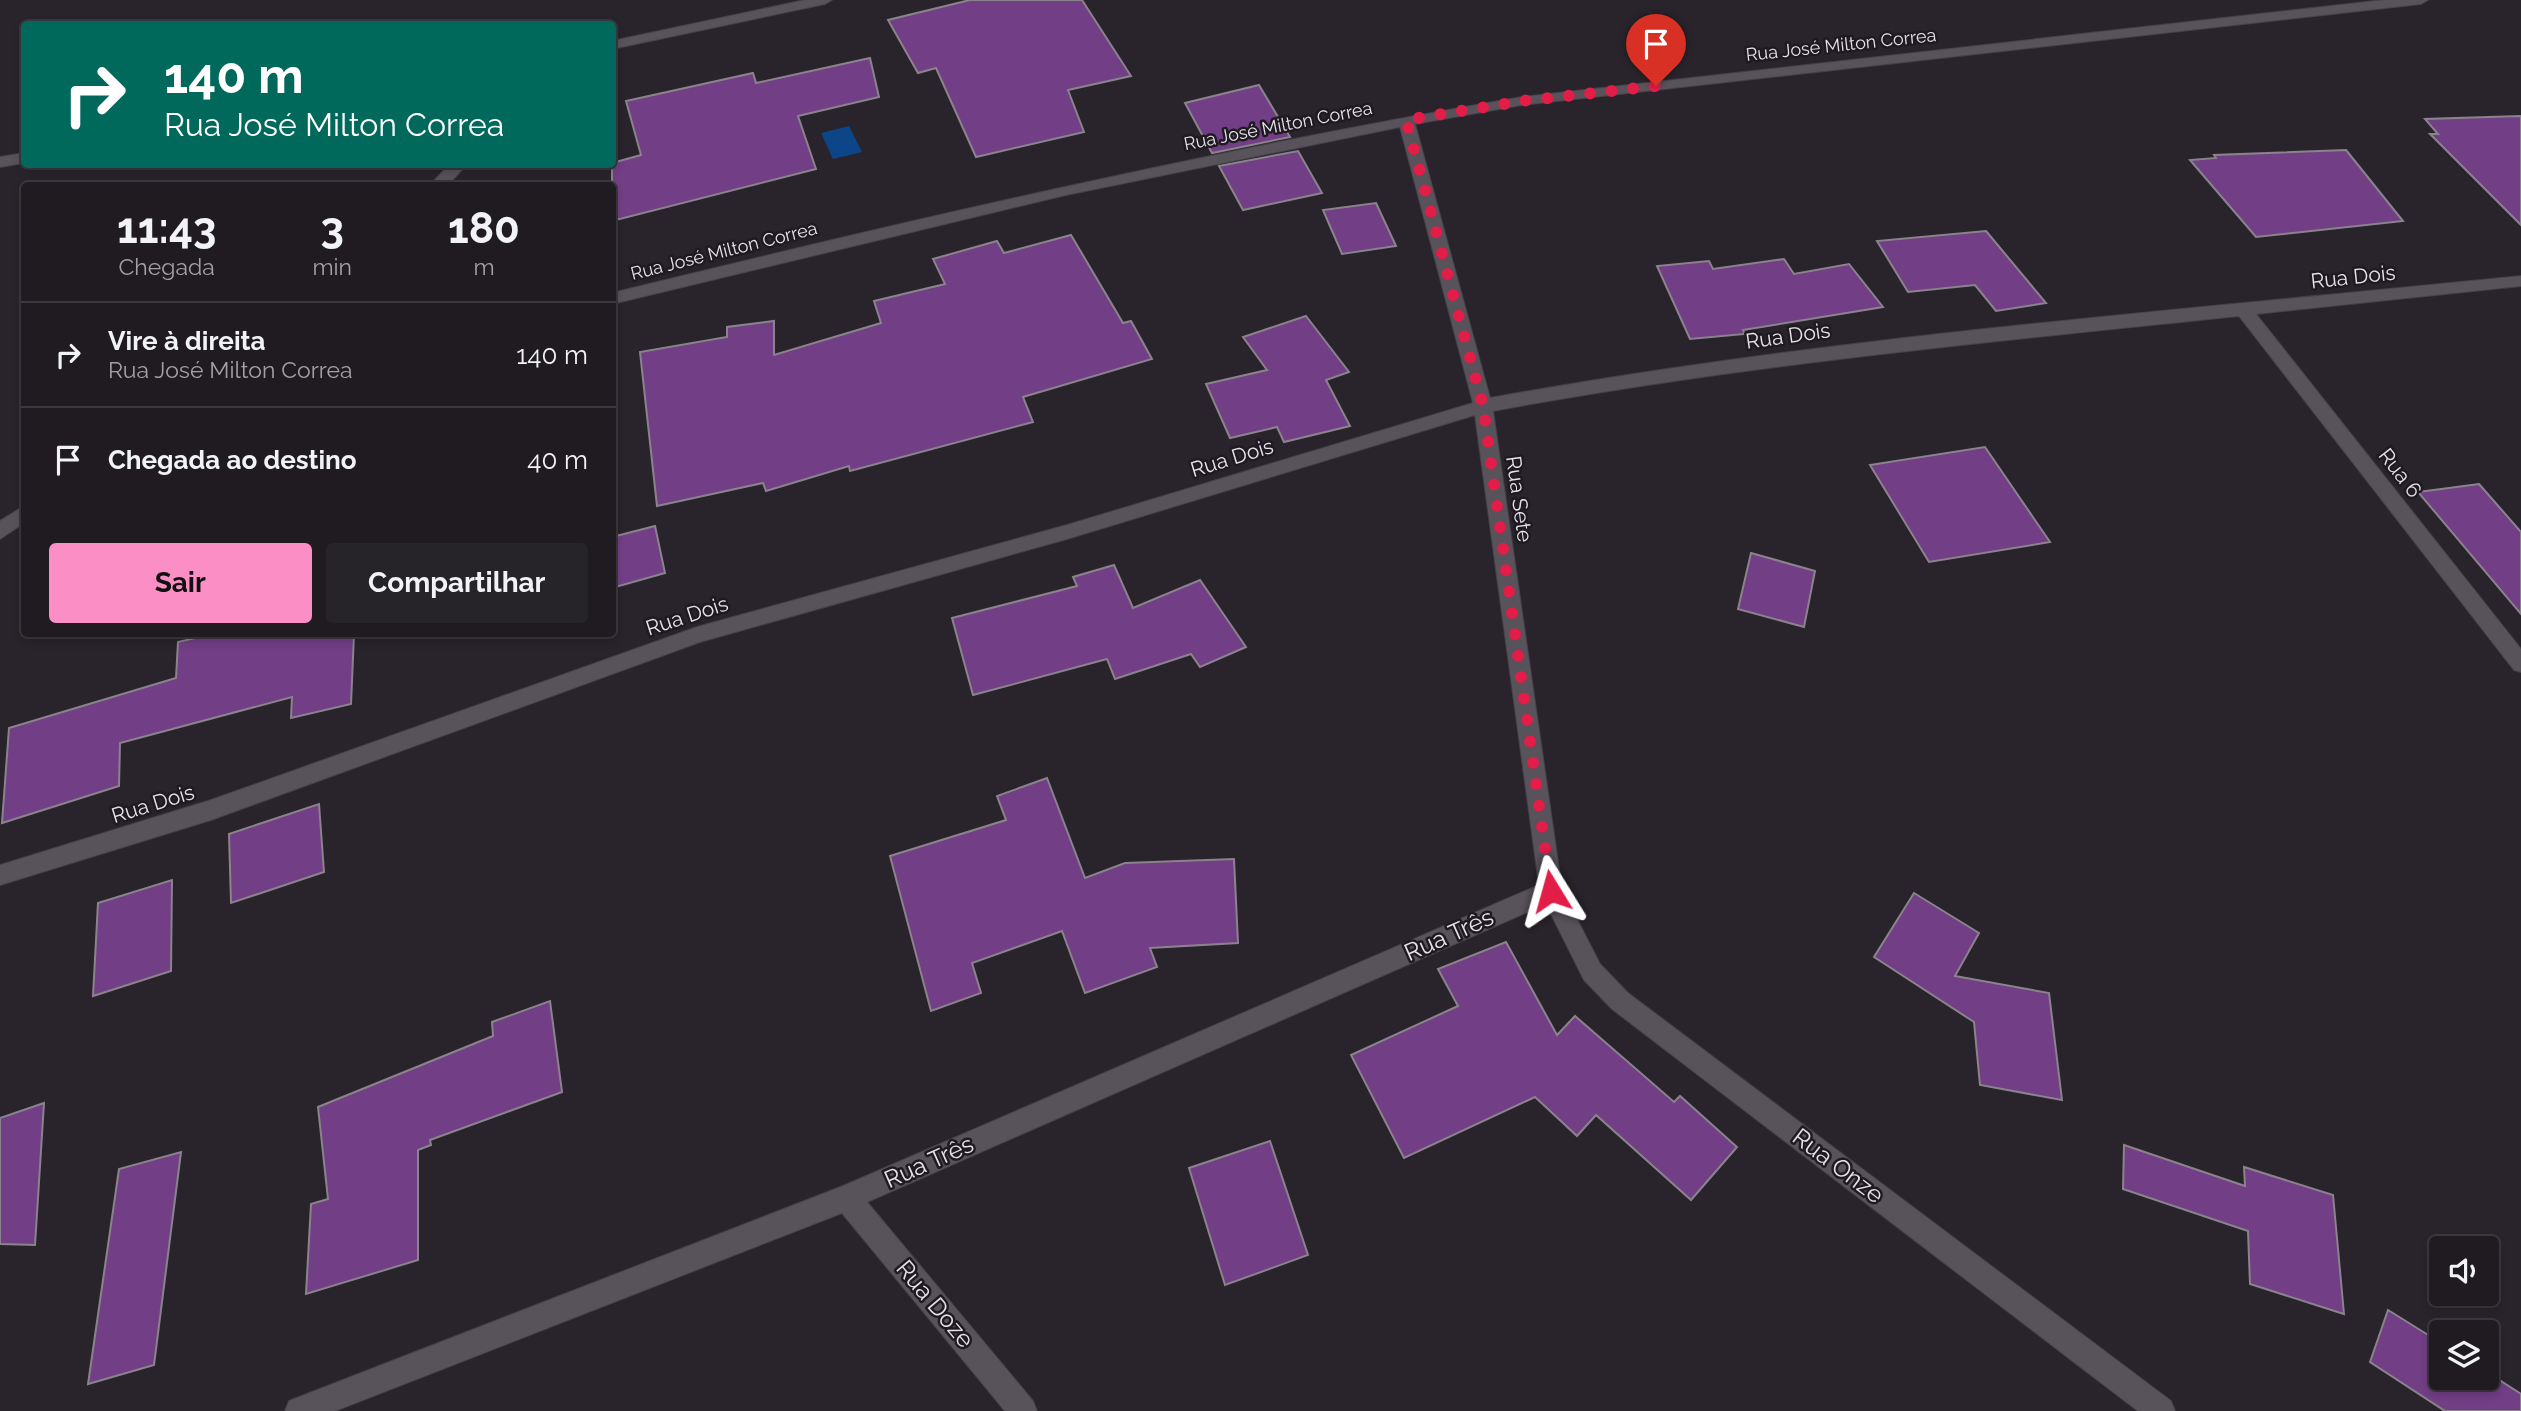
<!DOCTYPE html>
<html lang="pt">
<meta charset="utf-8">
<style>
body{margin:0;font-family:Raleway,sans-serif;background:#272429;color:#f1f3f6;height:100vh;display:flex;flex-direction:column;font-size:26px;white-space:nowrap}
*{box-sizing:border-box;margin:0}
p{font-size:23px;color:#a1a1a5}
.icon{flex:none;width:38px;height:38px;fill:none;stroke:currentColor;stroke-width:2;stroke-linecap:round;stroke-linejoin:round}
.map{position:relative;flex:1;overflow:hidden}
.panel{position:absolute;left:21px;top:182px;width:595px;height:455px;display:flex;flex-direction:column;background:#1f1b20;border-radius:7px;box-shadow:0 4px 10px #0003,0 0 0 2px #3c393e}
.panel>*{flex:none}
.guide{position:absolute;left:21px;top:21px;width:595px;height:147px;border-radius:7px;box-shadow:0 4px 10px #0003,0 0 0 2px #3c393e;background:#00695c;color:#fff;overflow:hidden}
.fabs{position:absolute;left:2429px;top:1236px;display:grid;gap:14px}
.fabs a{display:grid;place-items:center;width:70px;height:70px;border-radius:7px;background:#1f1b20;box-shadow:0 4px 10px #0003,0 0 0 2px #3c393e;font-size:35px}
.pin{position:absolute;display:grid;place-items:center;width:60px;height:60px;color:#fff;margin:-72px -30px;border-radius:50% 50% 50% 0;rotate:-45deg;box-shadow:0 0 7px #0007}
.pin .icon{rotate:45deg}
.me{position:absolute;width:77px;margin:-38px;rotate:352deg;stroke-linejoin:round;filter:drop-shadow(0 0 5px #0008)}
.turn{display:flex;align-items:center;gap:24px;height:147px;padding:0 28px;font-size:32px}
.turn .icon{width:91px;height:91px;stroke-width:2.5}
.turn b{display:block;font-size:49px;line-height:60px}
.eta{display:flex;justify-content:space-evenly;align-items:center;height:119px;text-align:center}
.eta b{font-size:42px;font-weight:700;line-height:49px}
.action{display:flex;gap:14px;margin-top:auto;padding:14px 28px}
.action a{flex:1;height:80px;border-radius:7px;background:#fb8fc5;color:#111;font-size:28px;font-weight:700;line-height:80px;text-align:center}
.action a+a{background:#272429;color:#f1f3f6}
ul{padding:0;list-style:none}
li{display:flex;align-items:center;gap:21px;height:105px;padding:0 28px;border-top:2px solid #3c393e}
li div{flex:1}
li b{display:block;font-size:26px}
li em{font-style:normal}
.map>svg:first-child{display:block}
.water{fill:#0d4688}
.building{fill:#723e85;stroke:#8a838c;stroke-width:2}
.lines{fill:none;stroke-linecap:round;stroke-linejoin:round}
.street-casing{stroke:#454047;stroke-width:2}
.secondary-casing{stroke:#454047;stroke-width:2}
.street{fill:#58525b;fill-rule:evenodd}
.secondary{fill:#58525b;fill-rule:evenodd}
.route{stroke:#e11d48;stroke-width:12;stroke-dasharray:0 21.6}
.labels{text-anchor:middle;stroke-width:5;stroke-linejoin:round;paint-order:stroke}
.far-street-label{font-size:18px;fill:#e5e2e7;stroke:#1f1a21}
.street-label{font-size:21px;fill:#e5e2e7;stroke:#1f1a21}
.near-street-label{font-size:24px;fill:#e5e2e7;stroke:#1f1a21}
</style>
<div class="map">
<svg width="2521" height="1411" viewBox="0 0 2521 1411">
<rect width="100%" height="100%" fill="#29242b"/>
<path class="water" d="M849,126l13,26 -29,7 -12,-26z"/>
<g class="building">
<path d="M970,0h112l49,76 -63,14 16,42 -108,25 -40,-89 -18,5 -30,-53z"/>
<path d="M870,58l9,39 -81,19 18,53 -204,52v-58l29,-8 -15,-54 127,-28 3,10z"/>
<path d="M1259,85l31,52 -78,16 -27,-50z"/>
<path d="M2521,116v109l-91,-91h8l-13,-15z"/>
<path d="M2346,150l57,71 -147,16 -66,-77 26,-2 -2,-3z"/>
<path d="M1298,151l24,42 -79,17 -24,-44z"/>
<path d="M1376,203l20,43 -54,8 -19,-44z"/>
<path d="M1986,231l60,72 -50,8 -21,-26 -67,7 -31,-51z"/>
<path d="M1071,235l52,88 8,-2 21,38 -129,38 10,25 -183,49 -1,-5 -83,25 -3,-8 -106,23 -17,-154 87,-15v-10l47,-6v34l107,-32 -7,-22 71,-17 -12,-25 64,-18 7,12z"/>
<path d="M1784,259l10,15 55,-10 34,43 -140,23 2,4 -55,5 -33,-73 52,-5 4,8z"/>
<path d="M1306,316l43,56 -23,8 24,46 -66,16 -7,-15 -47,11 -24,-54 61,-14 -24,-33z"/>
<path d="M1985,447l65,95 -121,20 -59,-97z"/>
<path d="M2479,484l42,48v82l-103,-122z"/>
<path d="M655,526l10,47 -53,15v-51z"/>
<path d="M1751,553l64,18 -11,56 -66,-18z"/>
<path d="M1114,565l19,43 67,-28 46,67 -46,20 -9,-13 -76,25 -8,-20 -134,36 -21,-77 125,-32 -4,-9z"/>
<path d="M212,634h142l-3,70 -60,14 1,-21 -172,46 -1,43 -117,37 7,-95 167,-50 2,-36z"/>
<path d="M1047,778l38,100 40,-15 109,-4 4,84 -88,5 7,19 -72,26 -23,-62 -90,32 9,30 -50,18 -41,-155 116,-36 -9,-24z"/>
<path d="M319,804l5,68 -93,31 -2,-69z"/>
<path d="M172,880l-1,91 -78,25 5,-93z"/>
<path d="M1914,893l65,40 -24,43 94,17 13,107 -82,-15 -6,-63 -100,-65z"/>
<path d="M1506,942l51,93 18,-19 99,86 6,-6 57,51 -46,53 -95,-85 -19,21 -42,-39 -131,61 -53,-103 107,-49 -20,-37z"/>
<path d="M550,1001l12,91 -132,48 1,5 -13,5v110l-112,34 5,-90 17,-5 -10,-92 175,-71 -1,-14z"/>
<path d="M44,1103l-9,142 -35,-1v-126z"/>
<path d="M1270,1141l38,114 -83,30 -36,-117z"/>
<path d="M2124,1145l121,41 -1,-19 89,28 11,119 -94,-30 -2,-53 -125,-42z"/>
<path d="M181,1152l-27,213 -66,19 31,-215z"/>
<path d="M2388,1310l53,33v34h46v-5l34,22v17h-76l-75,-49z"/>
</g>
<g class="lines">
<g class="street-casing">
<g id="street">
<path d="M2384,0h44l-7,4 -899,101 -107,19 75,274c340,-62 687,-87 1031,-122v10l-265,28 265,335v23l-7,-2 -275,-354c-250,26 -499,49 -746,95l69,479 38,74 28,29 543,408 4,10h-37l-526,-402 -28,-29 -38,-76 -679,298 166,199 4,10h-32l-163,-198 -507,198h-50l4,-10 10,-4 544,-211 696,-301 -64,-470 -408,124 -367,103 -489,178 -211,65v-20l211,-65 486,-173 370,-102 406,-122 -73,-276 -334,68 -454,109v-11c302,-74 605,-144 910,-196z"/>
<path d="M450,164h17l-20,22h-18z"/>
<path d="M24,506v17l-24,16v-18z"/>
</g>
</g>
<g class="secondary-casing">
<g id="secondary">
<path d="M805,0h27l-7,4 -213,45v-8z"/>
<path d="M24,153v10l-24,4v-10z"/>
</g>
</g>
<use href="#street" class="street"/>
<use href="#secondary" class="secondary"/>
</g>
<g class="lines">
<path class="route" d="M1551,891l-68,-485 -77,-286 116,-19 134,-15"/>
</g>
<g class="labels">
<g class="far-street-label">
<text transform="translate(1841 45) rotate(-6)" y="6">Rua José Milton Correa</text>
<text transform="translate(1278 126) rotate(-11)" y="6">Rua José Milton Correa</text>
<text transform="translate(724 251) rotate(-14)" y="6">Rua José Milton Correa</text>
</g>
<g class="street-label">
<text transform="translate(2353 277) rotate(-6)" y="7">Rua Dois</text>
<text transform="translate(1788 336) rotate(-8)" y="7">Rua Dois</text>
<text transform="translate(1232 458) rotate(-17)" y="7">Rua Dois</text>
<text transform="translate(2400 473) rotate(52)" y="7">Rua 6</text>
<text transform="translate(1519 499) rotate(82)" y="7">Rua Sete</text>
<text transform="translate(687 616) rotate(-18)" y="7">Rua Dois</text>
<text transform="translate(153 804) rotate(-17)" y="7">Rua Dois</text>
</g>
<g class="near-street-label">
<text transform="translate(1449 935) rotate(-24)" y="8">Rua Três</text>
<text transform="translate(929 1162) rotate(-24)" y="8">Rua Três</text>
<text transform="translate(1838 1166) rotate(37)" y="8">Rua Onze</text>
<text transform="translate(935 1304) rotate(50)" y="8">Rua Doze</text>
</g>
</g>
</svg>
<div class="fabs">
<a><svg class="icon" aria-label="sound" viewBox="0 0 24 24"><path d="M4 9h4l5-4v14l-5-4H4zM17 9q2 3 0 6"/></svg></a>
<a><svg class="icon" aria-label="layers" viewBox="0 0 24 24"><path d="M12 4l9 5-9 5-9-5zM3 14l9 5 9-5"/></svg></a>
</div>
<div class="pin" style="left:1656px;top:86px;background:#d93025"><svg class="icon" aria-label="arrive" viewBox="0 0 24 24"><path d="M6 21V4h12l-3 4 3 4H6"/></svg></div>
<svg class="me" style="left:1551px;top:891px" viewBox="-20 -20 40 40"><path d="M0-17L14 15 0 8-14 15z" fill="#e11d48" stroke="#fff" stroke-width="4"/></svg>
<div class="guide">
<div class="turn"><svg class="icon" aria-label="right" viewBox="0 0 24 24"><path d="M7 20v-9h11M14 6l5 5-5 5"/></svg><div><b>140 m</b>Rua José Milton Correa</div></div>
</div>
<section class="panel">
<div class="eta">
<div><b>11:43</b><p>Chegada</p></div>
<div><b>3</b><p>min</p></div>
<div><b>180</b><p>m</p></div>
</div>
<ul>
<li><svg class="icon" aria-label="right" viewBox="0 0 24 24"><path d="M7 20v-9h11M14 6l5 5-5 5"/></svg><div><b>Vire à direita</b><p>Rua José Milton Correa</p></div><em>140 m</em></li>
<li><svg class="icon" aria-label="arrive" viewBox="0 0 24 24"><path d="M6 21V4h12l-3 4 3 4H6"/></svg><div><b>Chegada ao destino</b></div><em>40 m</em></li>
</ul>
<div class="action"><a>Sair</a><a>Compartilhar</a></div>
</section>
</div>
